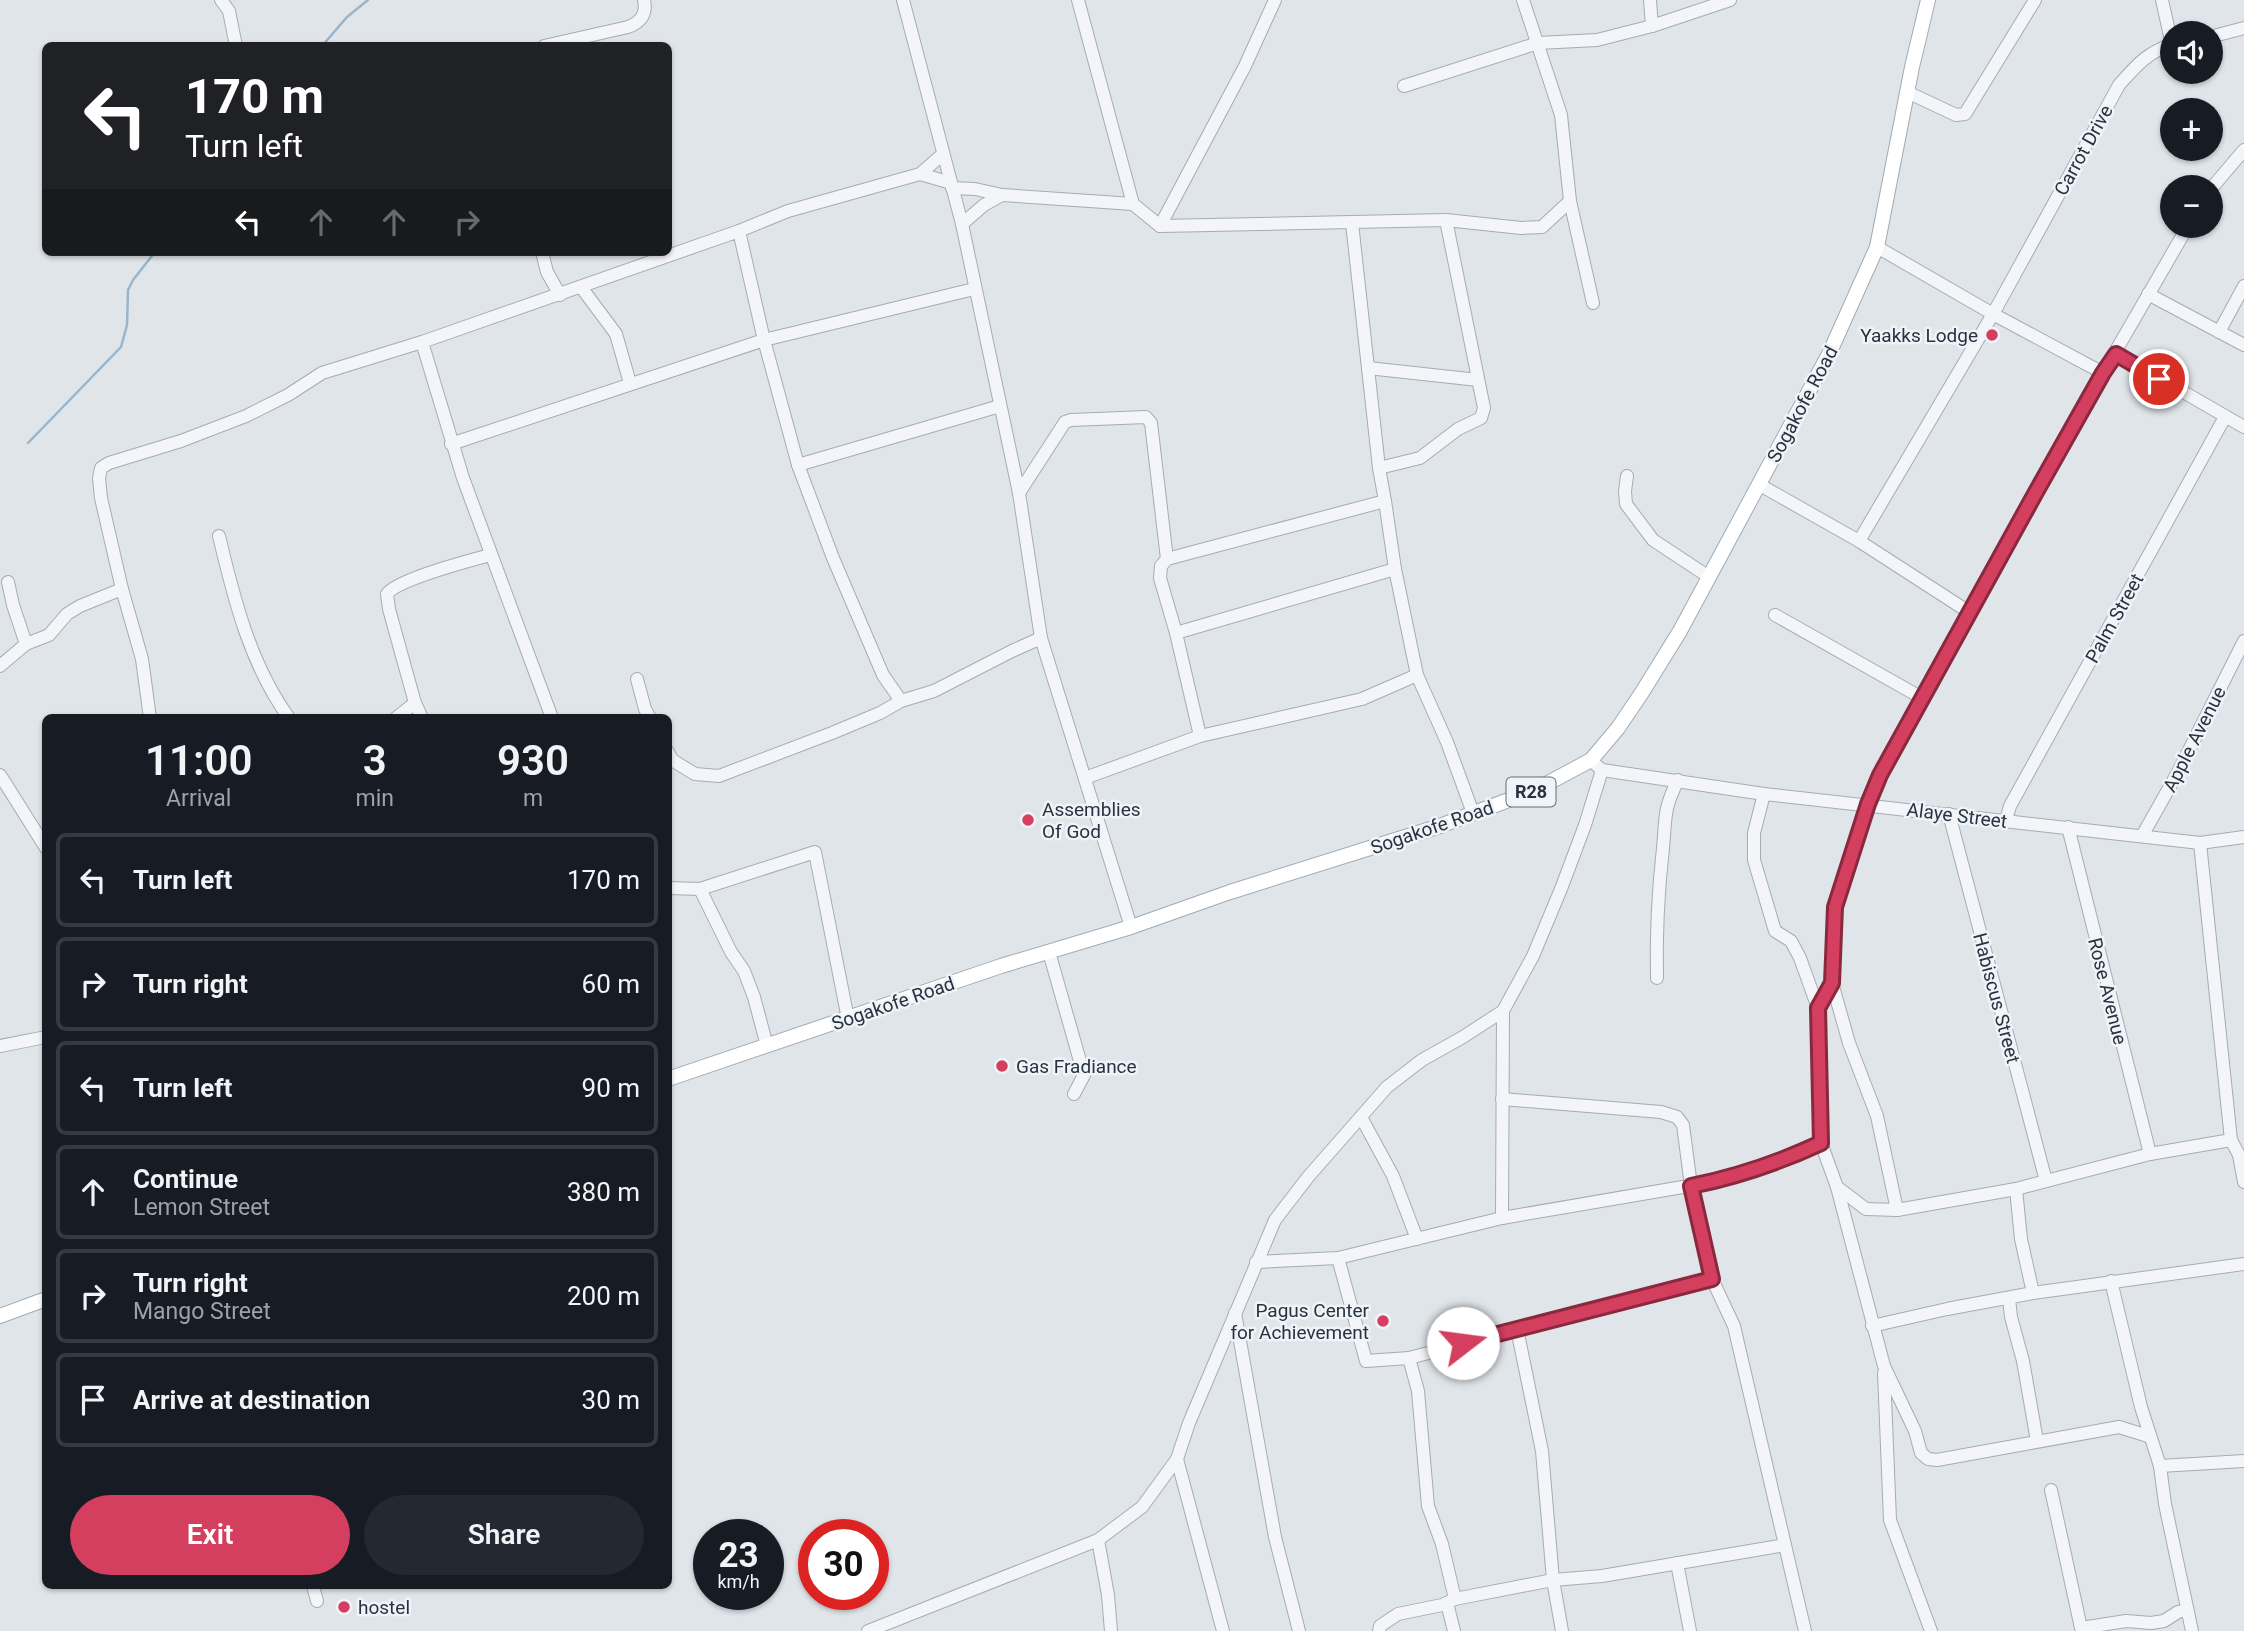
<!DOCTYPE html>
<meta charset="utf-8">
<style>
body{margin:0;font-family:Roboto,sans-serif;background:#242831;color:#f1f3f6;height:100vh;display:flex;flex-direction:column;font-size:26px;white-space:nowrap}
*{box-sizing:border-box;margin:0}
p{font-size:23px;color:#9ea1a6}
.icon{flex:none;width:38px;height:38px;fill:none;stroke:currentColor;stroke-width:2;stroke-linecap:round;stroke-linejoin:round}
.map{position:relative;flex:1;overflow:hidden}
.side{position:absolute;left:42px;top:714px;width:630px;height:875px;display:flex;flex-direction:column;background:#171b24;border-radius:10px;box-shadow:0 2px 5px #0004}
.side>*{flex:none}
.guide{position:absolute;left:42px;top:42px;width:630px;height:214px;border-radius:10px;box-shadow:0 2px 5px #0004;background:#202124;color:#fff;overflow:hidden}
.controls{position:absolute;left:2160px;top:21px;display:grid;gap:14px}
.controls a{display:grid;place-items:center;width:63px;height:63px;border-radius:50%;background:#171b24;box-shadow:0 2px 5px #0004;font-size:35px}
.speed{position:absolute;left:693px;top:1519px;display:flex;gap:14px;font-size:35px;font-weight:700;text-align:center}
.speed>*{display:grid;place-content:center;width:91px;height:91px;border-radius:50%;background:#171b24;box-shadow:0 2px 5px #0004;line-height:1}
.speed small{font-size:18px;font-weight:400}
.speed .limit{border:10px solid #d22;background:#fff;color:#111}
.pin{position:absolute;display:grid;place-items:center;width:60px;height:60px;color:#fff;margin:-30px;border:4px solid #fff;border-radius:50%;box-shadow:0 2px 7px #0007}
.me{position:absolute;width:77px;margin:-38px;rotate:75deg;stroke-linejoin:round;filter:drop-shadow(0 0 5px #0008)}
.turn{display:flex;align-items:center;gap:24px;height:147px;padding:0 28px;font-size:32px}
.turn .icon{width:91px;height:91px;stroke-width:2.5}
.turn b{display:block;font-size:49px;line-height:60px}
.lanes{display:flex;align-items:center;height:66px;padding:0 28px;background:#0003;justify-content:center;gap:35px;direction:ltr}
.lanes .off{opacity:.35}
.eta{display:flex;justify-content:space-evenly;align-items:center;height:119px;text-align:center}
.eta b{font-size:42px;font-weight:600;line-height:49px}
.cta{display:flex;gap:14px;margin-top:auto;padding:14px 28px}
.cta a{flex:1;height:80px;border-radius:42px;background:#d43f60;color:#fff;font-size:28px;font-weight:600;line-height:80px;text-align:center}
.cta a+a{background:#242831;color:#f1f3f6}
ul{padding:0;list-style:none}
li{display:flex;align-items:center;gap:21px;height:94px;margin:0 14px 10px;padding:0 14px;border:4px solid #363941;border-radius:10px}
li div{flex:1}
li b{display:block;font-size:26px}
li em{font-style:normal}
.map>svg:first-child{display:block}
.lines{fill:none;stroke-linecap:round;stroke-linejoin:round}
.stream{stroke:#99b5cb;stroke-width:2.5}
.minor-casing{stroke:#a5acb4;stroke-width:14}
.major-casing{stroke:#9faab6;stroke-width:16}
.minor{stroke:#f3f5f8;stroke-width:12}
.major{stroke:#fff;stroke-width:14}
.route-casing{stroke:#8a293e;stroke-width:18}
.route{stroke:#d43f60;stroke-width:12}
.poi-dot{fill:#d43f60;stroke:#f0f3f7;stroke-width:2.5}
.labels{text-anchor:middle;stroke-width:5;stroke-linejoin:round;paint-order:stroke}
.shield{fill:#f0f3f7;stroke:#646d78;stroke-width:2}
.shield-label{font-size:18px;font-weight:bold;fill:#283342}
.street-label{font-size:19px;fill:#283342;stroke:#f0f3f7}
.poi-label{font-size:19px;fill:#283342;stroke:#f0f3f7;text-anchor:start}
</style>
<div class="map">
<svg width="2244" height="1631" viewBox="0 0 2244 1631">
<rect width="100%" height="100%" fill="#e0e5ea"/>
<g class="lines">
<g class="stream">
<path d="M322,46l25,-29 21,-17"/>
<path d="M28,443l93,-96 6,-22 1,-35 5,-10 22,-28"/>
</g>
<g class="minor-casing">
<g id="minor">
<path d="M221,0l8,11 7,35"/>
<path d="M903,0l59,224 57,269 22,145"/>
<path d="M1078,0l55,204 27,22 286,-6 75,8 21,-1 28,-26"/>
<path d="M1523,0l38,115 9,86 23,102"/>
<path d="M1650,0l2,26"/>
<path d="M2210,37l34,-9"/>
<path d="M544,46l84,-19c13,-5 19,-13 16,-27"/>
<path d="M1404,86l134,-43 59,-3 55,-14 78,-26"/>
<path d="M1907,92l49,23 9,-1 70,-114"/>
<path d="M920,174l31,9"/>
<path d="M952,188l23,1 27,6 131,9"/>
<path d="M2210,190l34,-40"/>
<path d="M962,224l22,-19 18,-10"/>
<path d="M1160,226l85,-160 30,-66"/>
<path d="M739,231l49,-20 132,-37 23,-20"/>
<path d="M1877,247l116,67 110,59"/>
<path d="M542,252l5,20 13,23"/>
<path d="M581,287l35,47 14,49"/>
<path d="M2148,294l96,51"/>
<path d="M2219,332l25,-46"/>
<path d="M422,342l41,136 89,240"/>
<path d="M2116,353l128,74"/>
<path d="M1368,368l110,12"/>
<path d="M451,444l313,-104 210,-51"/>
<path d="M798,465l202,-59"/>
<path d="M1379,468l41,-10 38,-29 23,-11 3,-10 -38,-188"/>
<path d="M1627,476l-2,15 1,13 27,36 56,37"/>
<path d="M1760,485l99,56 110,71"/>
<path d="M1019,493l46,-71 6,-2 75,-3 5,6 16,136"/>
<path d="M1385,501l10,68 22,106 30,67 26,71"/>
<path d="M219,536c15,63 31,128 70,182"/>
<path d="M1859,541l134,-227 126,-229c16,-18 29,-34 53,-40l-10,-45"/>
<path d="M1775,615l147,83"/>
<path d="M1176,633l219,-64"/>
<path d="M26,644l23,-9 18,-21 13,-8 42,-17"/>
<path d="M0,666l26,-22 -13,-39 -5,-23"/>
<path d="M637,679l8,30 5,9"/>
<path d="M150,718l-8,-59 -20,-70 -21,-91 -2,-20 2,-10 8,-5 72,-22 65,-25 42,-21 34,-22 100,-31 317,-111 25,109 34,125 35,93 50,117 18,26"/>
<path d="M396,718l19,-15"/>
<path d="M422,718l-7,-15 -26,-94 -2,-15c11,-15 82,-33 103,-39"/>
<path d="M1200,736l-24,-103 -16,-55 1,-12 6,-7 218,-58 -6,-33 -27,-245"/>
<path d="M668,752l4,8 23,14 24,2 113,-43 48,-20 21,-12 33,-10 78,-40 29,-13 90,289"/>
<path d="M1596,765l6,5 162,24 436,49 44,-6"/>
<path d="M0,775l46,73"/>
<path d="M1085,778l115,-42 162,-37 55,-24"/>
<path d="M1764,794l-10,39v27l21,71 16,10 9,17 18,50"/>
<path d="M1949,814l97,367"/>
<path d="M2006,820l4,-14 215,-389"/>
<path d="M2068,827l82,327"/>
<path d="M2142,836l35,-62 67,-133"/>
<path d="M2200,843l31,297 8,15 5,27"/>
<path d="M668,888l32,1 115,-37 33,167"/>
<path d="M700,889l31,63 13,19 10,26 13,49"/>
<path d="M1049,952l35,123 -10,19"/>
<path d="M1657,978c-1,-44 1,-86 6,-130 3,-31 0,-38 15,-68"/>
<path d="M1832,983l-14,25 3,135 16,44 47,179 31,65 6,22 7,6 9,1 182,-33 29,9"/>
<path d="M0,1046l46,-9"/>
<path d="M1502,1099l159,13 16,5 6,8 8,61 21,93 22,47 71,305"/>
<path d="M1361,1117l32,59 24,63"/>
<path d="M1837,1187l29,22 31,1 119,-21 134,-35 81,-14"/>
<path d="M2016,1189l5,50 12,54"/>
<path d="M1897,1210l-20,-94 -28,-73 -17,-60 3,-76 33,-103 12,-29 223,-402 85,-147"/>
<path d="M1502,1218l1,-207"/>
<path d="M1338,1258l28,103 43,-3 9,33 10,115 14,38 13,55"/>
<path d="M1256,1262l82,-4 164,-40 204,-35 81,-25 34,-15"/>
<path d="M2111,1281l30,126 19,59 5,38 27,127"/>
<path d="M2009,1299l2,18 12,44 14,80"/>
<path d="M1235,1313l40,224 24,94"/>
<path d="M1872,1326l75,-17 86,-16 211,-29"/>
<path d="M1517,1329l25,122 11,129 9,51"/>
<path d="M1409,1358l303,-79"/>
<path d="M1884,1373l6,147 41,111"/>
<path d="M1177,1459l46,172"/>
<path d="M2160,1466l84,-5"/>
<path d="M2051,1490l30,138 45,-7 25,2 13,-2 14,-9 9,-2"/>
<path d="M1098,1540l10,55 3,36"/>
<path d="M1677,1563l13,68"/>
<path d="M313,1586l4,15"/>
<path d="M1447,1603l7,28"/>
<path d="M868,1631l230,-91 44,-33 35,-48 12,-36 86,-203 33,-43 79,-90 35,-27 41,-23 40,-26 30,-55 28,-67 24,-64 17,-55"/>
<path d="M1379,1631l1,-5 18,-12 44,-9 13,-6 98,-19 49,-4 183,-31"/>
</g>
</g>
<g class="major-casing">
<g id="major">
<path d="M668,1079l333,-113 130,-39 99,-35 207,-65 98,-37 56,-30 27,-32 23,-34 39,-63 149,-277 48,-107 35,-180 16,-67"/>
<path d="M0,1316l46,-17"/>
</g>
</g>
<use href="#minor" class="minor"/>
<use href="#major" class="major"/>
</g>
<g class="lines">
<g class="route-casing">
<path id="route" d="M1463,1343l249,-64 -21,-93c45,-9 89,-24 130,-43l-3,-135 14,-25 3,-76 33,-103 12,-29 156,-283 67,-119 13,-19 43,25"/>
</g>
<use href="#route" class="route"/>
</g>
<g class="poi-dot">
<circle cx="1992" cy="335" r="7"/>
<circle cx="1028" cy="820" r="7"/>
<circle cx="1002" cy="1066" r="7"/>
<circle cx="1383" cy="1321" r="7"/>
<circle cx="344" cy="1607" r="7"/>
</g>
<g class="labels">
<rect class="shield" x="1506.5" y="777.5" width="49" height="29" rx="5"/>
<g class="shield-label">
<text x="1531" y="798">R28</text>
</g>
<g class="street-label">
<text transform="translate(2083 150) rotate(-61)" y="7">Carrot Drive</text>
<text transform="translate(1802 404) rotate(-62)" y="7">Sogakofe Road</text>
<text transform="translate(2114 618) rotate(-61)" y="7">Palm Street</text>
<text transform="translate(2194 739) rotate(-63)" y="7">Apple Avenue</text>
<text transform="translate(1957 815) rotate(7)" y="7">Alaye Street</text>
<text transform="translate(1432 827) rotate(-19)" y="7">Sogakofe Road</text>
<text transform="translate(2108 991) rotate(76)" y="7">Rose Avenue</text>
<text transform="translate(1997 998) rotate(75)" y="7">Habiscus Street</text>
<text transform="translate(893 1003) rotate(-19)" y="7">Sogakofe Road</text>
</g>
<g class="poi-label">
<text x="1978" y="342" text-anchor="end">Yaakks Lodge</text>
<text x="1042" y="816">Assemblies<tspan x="1042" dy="22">Of God</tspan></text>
<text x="1016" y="1073">Gas Fradiance</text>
<text x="1369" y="1317" text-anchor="end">Pagus Center<tspan x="1369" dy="22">for Achievement</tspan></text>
<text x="358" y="1614">hostel</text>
</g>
</g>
</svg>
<div class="controls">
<a><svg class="icon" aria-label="sound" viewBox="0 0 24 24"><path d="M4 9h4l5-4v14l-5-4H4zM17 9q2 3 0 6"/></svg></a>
<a>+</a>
<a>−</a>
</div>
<div class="speed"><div>23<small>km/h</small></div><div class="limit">30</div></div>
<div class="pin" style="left:2159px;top:379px;background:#d93025"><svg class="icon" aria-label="arrive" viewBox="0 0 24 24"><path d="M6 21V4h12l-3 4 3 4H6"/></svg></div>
<svg class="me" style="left:1463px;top:1343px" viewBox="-20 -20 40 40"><circle r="19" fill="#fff"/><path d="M0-13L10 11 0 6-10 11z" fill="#d43f60"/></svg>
<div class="guide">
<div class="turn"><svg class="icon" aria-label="left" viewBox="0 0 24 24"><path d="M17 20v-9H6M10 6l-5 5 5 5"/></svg><div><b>170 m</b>Turn left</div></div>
<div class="lanes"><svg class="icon" aria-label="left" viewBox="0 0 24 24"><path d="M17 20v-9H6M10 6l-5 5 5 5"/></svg><svg class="icon off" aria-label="ahead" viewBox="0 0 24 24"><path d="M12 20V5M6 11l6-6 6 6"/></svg><svg class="icon off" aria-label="ahead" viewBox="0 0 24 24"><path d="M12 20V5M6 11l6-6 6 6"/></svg><svg class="icon off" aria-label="right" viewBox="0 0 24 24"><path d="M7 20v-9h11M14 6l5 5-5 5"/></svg></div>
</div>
<section class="side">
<div class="eta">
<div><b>11:00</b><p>Arrival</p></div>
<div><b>3</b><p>min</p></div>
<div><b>930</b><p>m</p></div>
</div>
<ul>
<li><svg class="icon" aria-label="left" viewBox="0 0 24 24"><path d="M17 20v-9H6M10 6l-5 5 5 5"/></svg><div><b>Turn left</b></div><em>170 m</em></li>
<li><svg class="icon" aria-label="right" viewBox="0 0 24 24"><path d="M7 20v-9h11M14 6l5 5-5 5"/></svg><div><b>Turn right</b></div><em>60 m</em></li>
<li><svg class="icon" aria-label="left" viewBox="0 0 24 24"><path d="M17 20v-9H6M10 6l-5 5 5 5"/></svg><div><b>Turn left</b></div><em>90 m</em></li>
<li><svg class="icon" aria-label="ahead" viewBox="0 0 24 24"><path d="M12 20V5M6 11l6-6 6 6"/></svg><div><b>Continue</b><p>Lemon Street</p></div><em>380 m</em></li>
<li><svg class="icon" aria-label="right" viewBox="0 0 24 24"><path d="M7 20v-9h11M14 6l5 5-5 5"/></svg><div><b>Turn right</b><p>Mango Street</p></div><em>200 m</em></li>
<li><svg class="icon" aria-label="arrive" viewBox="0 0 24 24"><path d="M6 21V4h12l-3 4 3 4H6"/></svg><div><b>Arrive at destination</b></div><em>30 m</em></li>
</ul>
<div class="cta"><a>Exit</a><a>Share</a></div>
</section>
</div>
